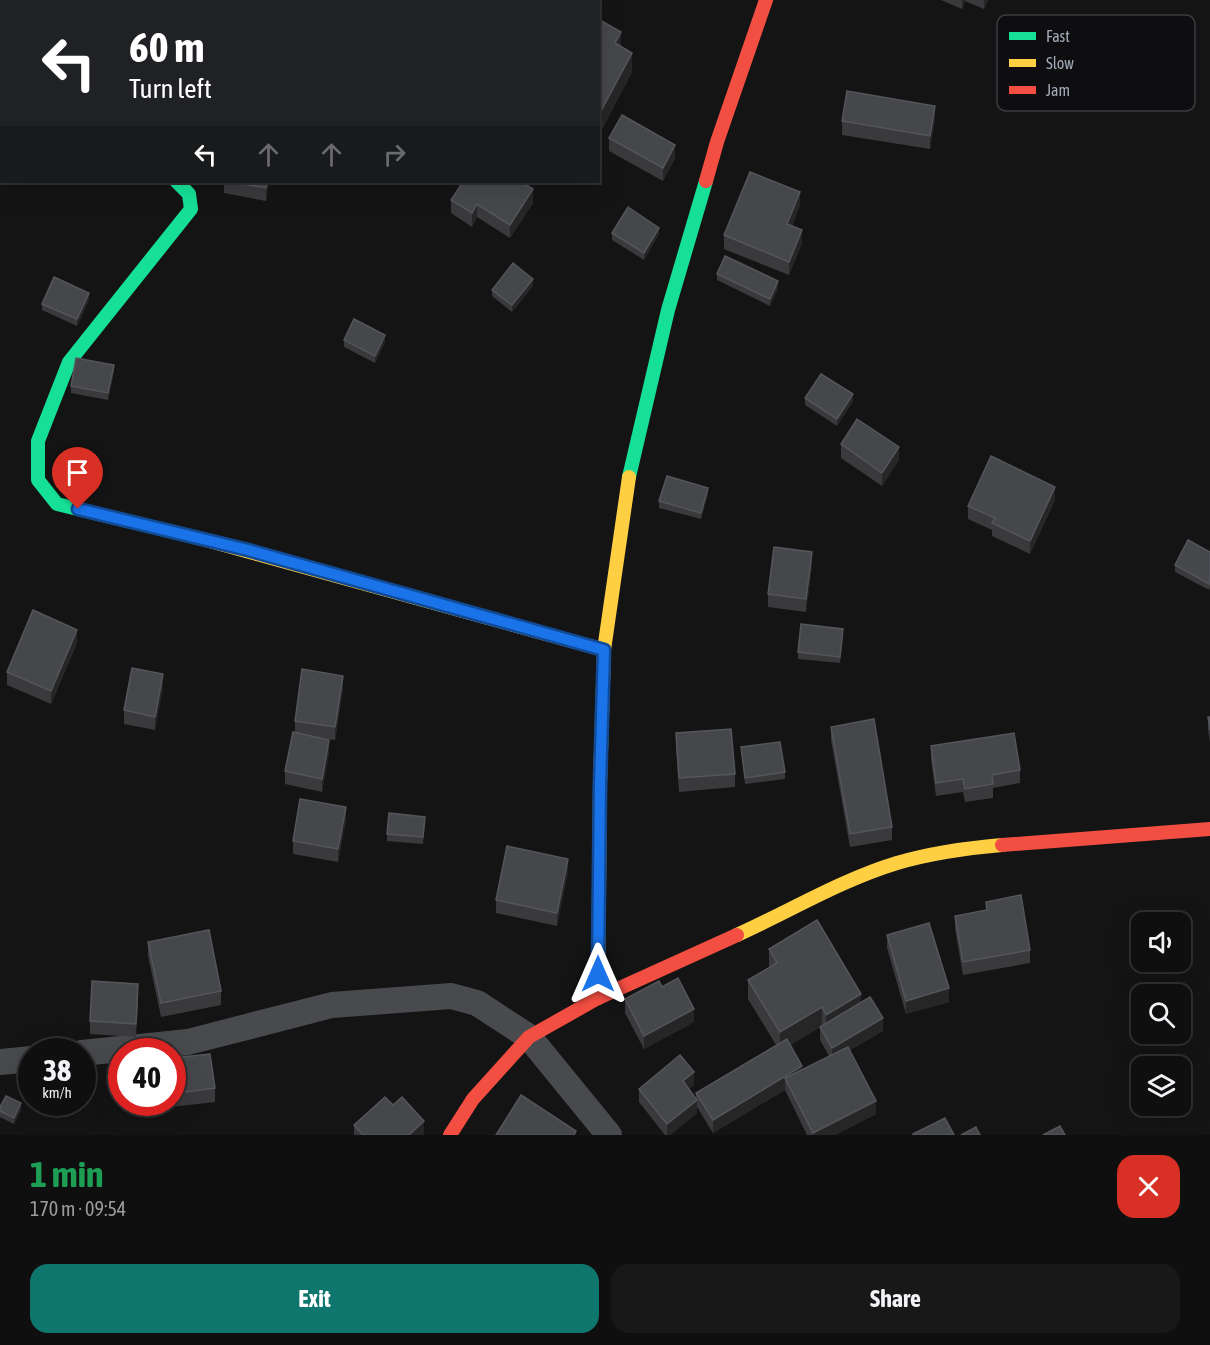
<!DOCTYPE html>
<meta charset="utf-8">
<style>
body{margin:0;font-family:"Asap Condensed",sans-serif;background:#181818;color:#f1f3f6;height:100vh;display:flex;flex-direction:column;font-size:22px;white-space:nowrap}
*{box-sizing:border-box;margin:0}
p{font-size:20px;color:#9b9c9e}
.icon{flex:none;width:33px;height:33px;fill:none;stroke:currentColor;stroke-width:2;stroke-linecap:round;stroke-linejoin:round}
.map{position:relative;height:1135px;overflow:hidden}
.panel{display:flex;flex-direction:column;background:#0f0f0f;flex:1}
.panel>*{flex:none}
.banner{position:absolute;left:0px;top:0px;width:600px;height:183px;box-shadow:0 6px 24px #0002,0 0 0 2px #2f2f2f;background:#202124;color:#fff;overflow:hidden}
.controls{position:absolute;left:1131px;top:912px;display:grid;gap:12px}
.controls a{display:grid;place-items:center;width:60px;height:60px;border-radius:12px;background:#0f0f0f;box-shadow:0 6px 24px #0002,0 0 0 2px #2f2f2f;font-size:30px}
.speed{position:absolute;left:18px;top:1038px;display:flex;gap:12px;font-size:30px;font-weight:700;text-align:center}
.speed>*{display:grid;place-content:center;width:78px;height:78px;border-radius:50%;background:#0f0f0f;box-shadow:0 6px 24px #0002,0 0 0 2px #2f2f2f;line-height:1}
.speed small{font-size:15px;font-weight:400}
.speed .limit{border:9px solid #d22;background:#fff;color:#111}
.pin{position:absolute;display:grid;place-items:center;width:51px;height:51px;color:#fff;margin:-62px -26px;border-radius:50% 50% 50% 0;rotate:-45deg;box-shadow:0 0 6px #0007}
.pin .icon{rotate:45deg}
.me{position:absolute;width:66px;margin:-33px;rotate:0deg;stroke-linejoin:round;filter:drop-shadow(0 0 4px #0008)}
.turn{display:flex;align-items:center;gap:21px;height:126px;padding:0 30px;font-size:27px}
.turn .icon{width:78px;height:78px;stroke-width:2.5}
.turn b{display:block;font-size:42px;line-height:51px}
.lanes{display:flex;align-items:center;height:57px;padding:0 30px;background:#0003;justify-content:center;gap:30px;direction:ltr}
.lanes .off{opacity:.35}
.round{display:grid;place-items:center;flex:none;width:63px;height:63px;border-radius:18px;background:#181818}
.headline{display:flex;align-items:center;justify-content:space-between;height:102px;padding:0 30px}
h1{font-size:36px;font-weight:700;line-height:45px;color:#1e9e55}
.button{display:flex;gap:12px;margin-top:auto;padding:12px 30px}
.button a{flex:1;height:69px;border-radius:18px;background:#0f766e;color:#fff;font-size:24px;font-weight:700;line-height:69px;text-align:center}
.button a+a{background:#181818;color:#f1f3f6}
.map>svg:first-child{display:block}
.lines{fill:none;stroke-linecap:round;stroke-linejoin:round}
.street{stroke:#484a4d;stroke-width:26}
.fast{stroke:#16e098;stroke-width:14}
.slow{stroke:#ffcf43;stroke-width:14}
.jam{stroke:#f24e42;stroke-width:14}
.wall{fill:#3a3a3d;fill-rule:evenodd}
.shaded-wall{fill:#262627}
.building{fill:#45474a;stroke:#54565b;stroke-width:1.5}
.route-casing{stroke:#114b97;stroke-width:15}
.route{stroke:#1a73e8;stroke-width:10}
.key{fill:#0e0e10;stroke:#3b3d42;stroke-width:1.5}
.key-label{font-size:16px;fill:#a4abb7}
</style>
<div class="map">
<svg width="1210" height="1135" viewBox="0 0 1210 1135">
<rect width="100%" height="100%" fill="#141414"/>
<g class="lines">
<g class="street">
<path d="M469,2l9,-2"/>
<path d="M0,73l2,-1"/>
<path d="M82,1053l106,-11 144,-37 119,-9 26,7 52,34 80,98"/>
<path d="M0,1062l32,-3"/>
</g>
<g class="fast">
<path d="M177,182l12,12 2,15 -122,153 -31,79v39l19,24 149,36"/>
<path d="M629,477l39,-167 38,-129"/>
</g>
<g class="slow">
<path d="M206,540l398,110"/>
<path d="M737,935c53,-24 104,-55 160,-72 34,-10 70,-15 105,-18"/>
<path d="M598,998l2,-214 4,-134 25,-173"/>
</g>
<g class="jam">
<path d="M706,181l11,-39 49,-142"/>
<path d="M1002,845l208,-16"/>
<path d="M450,1135l23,-36 56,-62 69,-39 139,-63"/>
</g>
</g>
<g class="wall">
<path d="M941,0h47l-4,9 -19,-8 -3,8z"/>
<path d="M598,19l23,27 11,26 -31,59 -3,-2z"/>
<path d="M1088,46l-20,52 -33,-13v-13z"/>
<path d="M935,119l-5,30 -88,-14v-14z"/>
<path d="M609,138l66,20 -12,23 -54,-30z"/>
<path d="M224,182h45l-3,19 -42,-8z"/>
<path d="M451,200l82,3 -23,35 -33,-21 -5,10 -21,-14z"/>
<path d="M800,205l-8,21 10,17 -13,32 -65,-26v-14z"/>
<path d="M612,233l47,1 -15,26 -32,-20z"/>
<path d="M717,274l61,14 -8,18 -53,-26z"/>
<path d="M533,286l-21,26 -20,-16v-6z"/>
<path d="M89,300l-12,26 -35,-16v-6z"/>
<path d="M344,340l41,2 -10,21 -31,-16z"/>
<path d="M114,371l-6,29 -37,-7v-7z"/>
<path d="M805,398l48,3 -16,25 -32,-21z"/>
<path d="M841,444l58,16 -17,26 -41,-28z"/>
<path d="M708,494l-7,25 -42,-11v-7z"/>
<path d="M1055,500l-25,54 -38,-18v-6l-24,-11v-13z"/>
<path d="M1210,552v36l-1,2 -34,-18v-7z"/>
<path d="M812,565l-6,47 -38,-5v-13z"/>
<path d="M843,635l-3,28 -42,-4v-7z"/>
<path d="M77,643l-26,61 -44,-19v-13z"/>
<path d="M163,687l-8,43 -31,-6v-14z"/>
<path d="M343,689l-8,51 -16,-2 10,15 -7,39 -37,-8v-13l10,-39v-11z"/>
<path d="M1208,717h2v26l-2,-13z"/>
<path d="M831,727l61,100v13l-42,7 -19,-107z"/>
<path d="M676,733l59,41v13l-56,5 -3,-46z"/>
<path d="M931,746l89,24v13l-27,5v10l-28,4 -2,-10 -27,4 -5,-37z"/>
<path d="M741,747l44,25v7l-40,5z"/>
<path d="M346,820l-8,42 -45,-8v-13z"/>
<path d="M425,823l-2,21 -36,-3v-7z"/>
<path d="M568,872l-11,54 -61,-13v-13z"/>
<path d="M986,902l44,48v13l-67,12 -8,-46v-13l31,-5z"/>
<path d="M887,935l62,67 -43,12 -19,-66z"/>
<path d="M148,942l73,49v14l-60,12 -13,-61z"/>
<path d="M769,949l92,53 22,29 -33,19 26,64 -41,21h-28l-22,-45 -72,43 -16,-26v6l-27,22h-5l-26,-33v-13l55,-4 -5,4 7,10v-6l80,-48 -28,-46v-19l21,-12zM820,1027v13l9,16 -27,14 -12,-25z"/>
<path d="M662,987l32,35 -50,27 -19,-36v-14z"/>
<path d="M138,997l-2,40 -46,-3v-13z"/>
<path d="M172,1058l43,30v14l-53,6v-6h10z"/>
<path d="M393,1105l31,29 -1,1h-69v-10z"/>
<path d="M0,1107l21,3 -7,14 -14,-7z"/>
</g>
<g class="shaded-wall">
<path d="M962,0h3l-3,9z"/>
<path d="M984,0h4l-4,9z"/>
<path d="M621,32v19l-6,-8z"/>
<path d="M1088,33v13l-20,52v-13z"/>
<path d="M632,53v19l-31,59v-20z"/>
<path d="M935,106v13l-5,30v-13z"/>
<path d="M675,145v13l-12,23v-13z"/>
<path d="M267,182h2l-3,19v-13z"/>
<path d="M533,189v14l-23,35v-13z"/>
<path d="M800,192v13l-13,32v-13z"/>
<path d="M477,204v13l-5,10v-14z"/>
<path d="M659,228v6l-15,26v-7z"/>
<path d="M802,230v13l-13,32v-13z"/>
<path d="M533,279v7l-21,26v-7z"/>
<path d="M778,281v7l-8,18v-7z"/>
<path d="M89,293v7l-12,26v-7z"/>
<path d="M385,335v7l-10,21v-7z"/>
<path d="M114,365v6l-6,29v-7z"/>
<path d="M853,394v7l-16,25v-7z"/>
<path d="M899,447v13l-17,26v-13z"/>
<path d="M1055,487v13l-25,54v-13z"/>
<path d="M708,488v6l-7,25v-6z"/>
<path d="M812,552v13l-6,47v-13z"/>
<path d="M843,629v6l-3,28v-6z"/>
<path d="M77,630v13l-26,61v-13z"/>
<path d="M163,674v13l-8,43v-13z"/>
<path d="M343,676v13l-8,51v-13z"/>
<path d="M329,740v13l-7,39v-13z"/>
<path d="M346,807v13l-8,42v-13z"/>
<path d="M568,859v13l-11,54v-13z"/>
<path d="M949,988v14l-43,12v-13z"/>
<path d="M861,994v19l-35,21v-19z"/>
<path d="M822,1007v19l-42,26v-20z"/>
<path d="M694,1009v13l-50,27v-13z"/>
<path d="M883,1018v13l-51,30v-13z"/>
<path d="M802,1066v14l-17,-2v12l-72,43v-13z"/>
<path d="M694,1072v13l-11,9v-13z"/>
<path d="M697,1100v13l-27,22h-3v-11z"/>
<path d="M876,1101v13l-41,21h-22v-2z"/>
<path d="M21,1103v7l-7,14v-6z"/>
<path d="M424,1121v13l-1,1h-14z"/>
</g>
<g class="building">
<path d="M598,19l23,13 -6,11 17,10 -31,58 -3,-1z"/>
<path d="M847,91l88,15 -5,30 -88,-15z"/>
<path d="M622,115l53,30 -12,23 -54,-30z"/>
<path d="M750,172l50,20 -13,32 15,6 -13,32 -65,-27z"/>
<path d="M233,182h34l-1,6z"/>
<path d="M463,182h58l12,7 -23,36 -33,-21 -5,9 -21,-13z"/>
<path d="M628,207l31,21 -15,25 -32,-20z"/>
<path d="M725,256l53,25 -8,18 -53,-25z"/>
<path d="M513,263l20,16 -21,26 -20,-15z"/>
<path d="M54,277l35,16 -12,26 -35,-15z"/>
<path d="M354,319l31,16 -10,21 -31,-16z"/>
<path d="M76,358l38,7 -6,28 -37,-7z"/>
<path d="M821,374l32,20 -16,25 -32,-21z"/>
<path d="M857,419l42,28 -17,26 -41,-29z"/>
<path d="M991,456l64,31 -25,54 -38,-18 3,-5 -27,-12z"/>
<path d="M667,476l41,12 -7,25 -42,-12z"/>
<path d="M1188,540l22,12v29l-1,3 -34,-19z"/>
<path d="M774,547l38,5 -6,47 -38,-5z"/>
<path d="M33,610l44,20 -26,61 -44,-19z"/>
<path d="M801,624l42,5 -3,28 -42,-5z"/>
<path d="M132,668l31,6 -8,43 -31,-7z"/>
<path d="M302,669l41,7 -8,51 -40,-6z"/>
<path d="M1208,717h2v13z"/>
<path d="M874,719l18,108 -42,7 -19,-107z"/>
<path d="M731,729l4,45 -56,4 -3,-45z"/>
<path d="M293,732l36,8 -7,39 -37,-8z"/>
<path d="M1014,733l6,37 -28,5 1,9 -28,5 -2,-10 -27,4 -5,-37z"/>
<path d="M780,742l5,30 -40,6 -4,-31z"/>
<path d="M300,799l46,8 -8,42 -45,-8z"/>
<path d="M389,813l36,4 -2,20 -36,-3z"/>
<path d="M507,846l61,13 -11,54 -61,-13z"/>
<path d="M1021,895l9,55 -67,12 -8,-46 32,-6 -1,-8z"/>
<path d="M817,920l44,74 -35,21 -4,-8 -42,25 -32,-52 29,-17 -8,-14z"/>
<path d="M929,923l20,65 -43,13 -19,-66z"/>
<path d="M209,930l12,61 -60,12 -13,-61z"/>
<path d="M678,978l16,31 -50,27 -19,-37 34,-18 3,6z"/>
<path d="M92,981l46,3 -2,40 -46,-3z"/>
<path d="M870,997l13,21 -51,30 -12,-21z"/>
<path d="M787,1039l15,27 -89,54 -17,-27z"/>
<path d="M848,1047l28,54 -63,32 -28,-55z"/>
<path d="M210,1054l5,34 -43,6v-36z"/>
<path d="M680,1055l14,17 -11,9 14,19 -30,24 -28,-35z"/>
<path d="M521,1095l55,36 -2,4h-78z"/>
<path d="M6,1096l15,7 -7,15 -14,-7v-4z"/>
<path d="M385,1097l8,8 9,-8 22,24 -15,14h-46l-9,-10z"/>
<path d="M945,1118l9,17h-41v-1z"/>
<path d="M1060,1126l5,9h-22z"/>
<path d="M976,1127l4,8h-19z"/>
</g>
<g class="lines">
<g class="route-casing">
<path id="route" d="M78,509l170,41 356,100 -4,134 -2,190"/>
</g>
<use href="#route" class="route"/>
</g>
<rect x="997" y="15" width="198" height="96" rx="9" class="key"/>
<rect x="1009" y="32" width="27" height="8" fill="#16e098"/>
<rect x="1009" y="59" width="27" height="8" fill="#ffcf43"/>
<rect x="1009" y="86" width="27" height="8" fill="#f24e42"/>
<g class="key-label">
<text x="1046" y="42">Fast</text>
<text x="1046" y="69">Slow</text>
<text x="1046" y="96">Jam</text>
</g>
</svg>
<div class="controls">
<a><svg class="icon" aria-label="sound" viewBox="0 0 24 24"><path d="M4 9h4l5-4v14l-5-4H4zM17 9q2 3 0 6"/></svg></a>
<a><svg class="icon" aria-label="search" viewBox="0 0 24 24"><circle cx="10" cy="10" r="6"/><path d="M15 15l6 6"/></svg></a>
<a><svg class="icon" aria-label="layers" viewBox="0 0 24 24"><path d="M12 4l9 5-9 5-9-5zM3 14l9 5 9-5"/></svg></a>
</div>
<div class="speed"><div>38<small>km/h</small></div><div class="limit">40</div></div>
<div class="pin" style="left:78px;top:509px;background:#d93025"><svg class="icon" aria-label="arrive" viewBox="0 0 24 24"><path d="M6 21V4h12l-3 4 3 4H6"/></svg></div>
<svg class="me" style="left:598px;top:974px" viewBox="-20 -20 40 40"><path d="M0-17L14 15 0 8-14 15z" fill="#1a73e8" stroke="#fff" stroke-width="4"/></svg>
<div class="banner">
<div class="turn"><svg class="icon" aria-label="left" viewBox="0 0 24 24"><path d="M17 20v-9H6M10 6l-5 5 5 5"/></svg><div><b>60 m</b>Turn left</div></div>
<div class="lanes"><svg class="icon" aria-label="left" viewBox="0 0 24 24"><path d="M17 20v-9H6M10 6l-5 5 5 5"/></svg><svg class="icon off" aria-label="ahead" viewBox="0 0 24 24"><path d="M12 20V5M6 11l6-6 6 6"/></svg><svg class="icon off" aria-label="ahead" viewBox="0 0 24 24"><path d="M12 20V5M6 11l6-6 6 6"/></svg><svg class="icon off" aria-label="right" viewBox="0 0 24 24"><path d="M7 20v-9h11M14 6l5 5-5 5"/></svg></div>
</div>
</div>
<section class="panel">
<div class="headline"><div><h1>1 min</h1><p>170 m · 09:54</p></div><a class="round" style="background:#d93025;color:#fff"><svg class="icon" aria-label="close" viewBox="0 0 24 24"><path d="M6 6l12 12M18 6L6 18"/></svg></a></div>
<div class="button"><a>Exit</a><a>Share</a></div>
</section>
